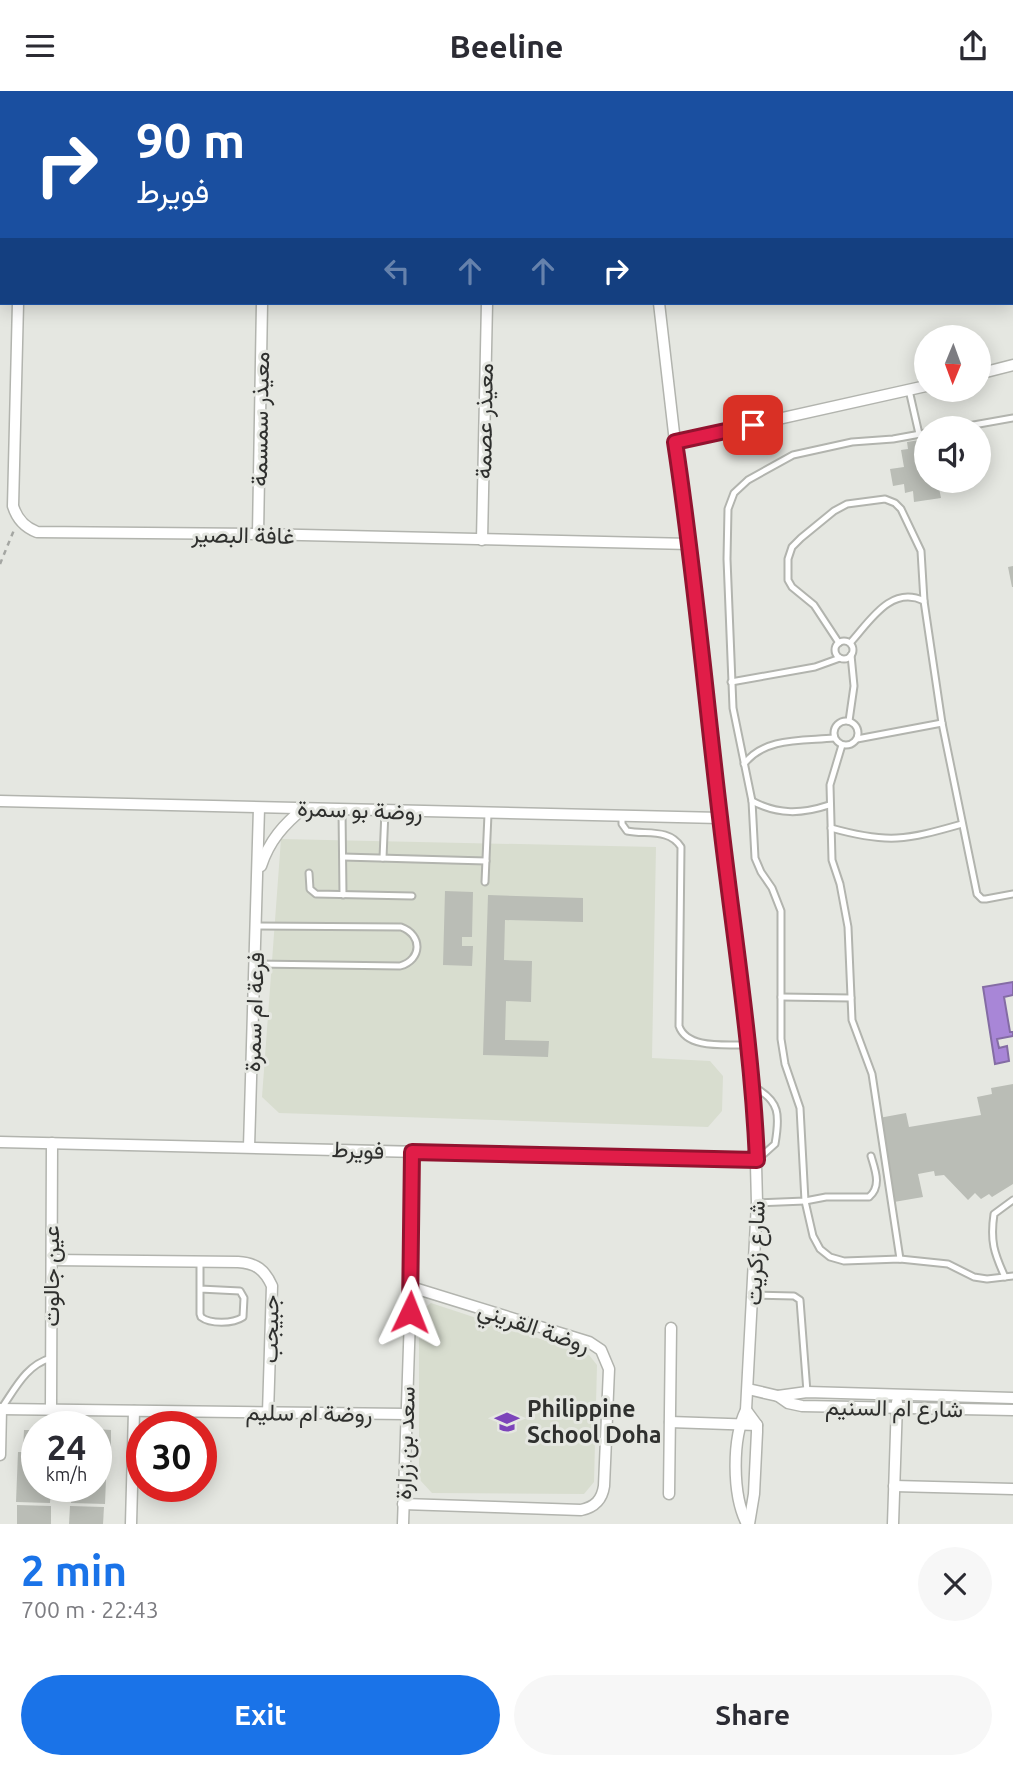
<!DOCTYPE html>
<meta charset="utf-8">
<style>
body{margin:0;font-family:Ubuntu,Vazirmatn,sans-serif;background:#f7f7f7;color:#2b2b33;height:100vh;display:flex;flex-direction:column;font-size:26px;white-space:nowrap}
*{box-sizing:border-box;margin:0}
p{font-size:23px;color:#7c7c81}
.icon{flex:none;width:38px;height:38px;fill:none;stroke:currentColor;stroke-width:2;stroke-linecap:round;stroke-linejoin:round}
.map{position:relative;height:1433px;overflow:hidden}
.details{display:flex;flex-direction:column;background:#fff;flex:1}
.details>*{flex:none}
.guide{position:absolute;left:0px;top:0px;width:1013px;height:214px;box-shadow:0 4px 18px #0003;background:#1a4fa0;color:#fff;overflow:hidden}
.needle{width:46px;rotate:181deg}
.buttons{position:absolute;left:914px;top:234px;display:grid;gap:14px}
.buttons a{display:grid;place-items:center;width:77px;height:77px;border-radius:50%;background:#fff;box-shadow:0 4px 18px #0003;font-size:35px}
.speed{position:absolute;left:21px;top:1320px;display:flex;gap:14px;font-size:35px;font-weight:700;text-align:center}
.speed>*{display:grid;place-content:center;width:91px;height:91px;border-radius:50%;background:#fff;box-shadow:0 4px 18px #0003;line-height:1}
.speed small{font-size:18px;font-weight:400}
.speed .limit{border:10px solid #d22;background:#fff;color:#111}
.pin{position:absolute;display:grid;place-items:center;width:60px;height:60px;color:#fff;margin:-30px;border-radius:14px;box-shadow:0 4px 10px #0006}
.me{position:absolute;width:77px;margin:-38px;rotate:2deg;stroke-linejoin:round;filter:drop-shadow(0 0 5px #0008)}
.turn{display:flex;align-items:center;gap:24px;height:147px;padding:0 21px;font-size:32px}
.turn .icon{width:91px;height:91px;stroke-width:2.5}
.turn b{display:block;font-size:49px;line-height:60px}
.lanes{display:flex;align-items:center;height:66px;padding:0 21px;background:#0003;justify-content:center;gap:35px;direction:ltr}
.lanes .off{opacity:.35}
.round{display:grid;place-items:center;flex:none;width:74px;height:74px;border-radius:37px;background:#f7f7f7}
.overview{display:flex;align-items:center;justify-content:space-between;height:119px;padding:0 21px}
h1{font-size:42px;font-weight:700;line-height:52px;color:#1a73e8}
.button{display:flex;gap:14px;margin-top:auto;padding:14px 21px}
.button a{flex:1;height:80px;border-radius:42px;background:#1a73e8;color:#fff;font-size:28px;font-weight:700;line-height:80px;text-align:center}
.button a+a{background:#f7f7f7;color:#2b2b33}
header{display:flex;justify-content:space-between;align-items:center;height:91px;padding:0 21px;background:#fff;font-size:32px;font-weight:700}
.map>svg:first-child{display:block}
.built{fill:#d8ddcf}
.water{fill:#a886d7;stroke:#846ca4;stroke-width:2}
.building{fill:#babdb6}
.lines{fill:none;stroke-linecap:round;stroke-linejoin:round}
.lane-casing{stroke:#b2b4ae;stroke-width:9}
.street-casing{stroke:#b2b4ae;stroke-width:13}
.path{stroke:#a4a6a2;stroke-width:2.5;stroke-dasharray:5 5;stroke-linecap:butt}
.lane{stroke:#fff;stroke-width:5}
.street{stroke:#fff;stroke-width:10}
.route-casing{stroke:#92132f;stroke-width:18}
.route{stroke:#e11d48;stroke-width:12}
.labels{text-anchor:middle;stroke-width:6;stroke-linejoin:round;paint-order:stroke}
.street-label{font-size:23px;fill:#2f302e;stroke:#e5e7e1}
.poi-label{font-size:23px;font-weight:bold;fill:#2f302e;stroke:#e5e7e1;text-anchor:start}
</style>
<header><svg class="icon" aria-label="menu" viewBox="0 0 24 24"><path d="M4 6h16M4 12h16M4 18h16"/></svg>Beeline<svg class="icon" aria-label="share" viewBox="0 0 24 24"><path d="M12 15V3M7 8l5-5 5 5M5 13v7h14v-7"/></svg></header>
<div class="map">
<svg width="1013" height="1433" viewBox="0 0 1013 1433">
<rect width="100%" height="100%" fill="#e5e7e1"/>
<g class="built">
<path d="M281,748l375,8 -4,211 58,3 13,15 -1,35 -14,16 -429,-14 -17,-16z"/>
<path d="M431,1212l158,52 8,10 -3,117 -10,12 -152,-1 -13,-14v-167z"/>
</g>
<path class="water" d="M1013,891v13l-9,2 6,35h3v4l-16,3 2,9 8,-2 2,15 -14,3 -12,-77z"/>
<g class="building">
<path d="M926,348v42h19l1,6 -7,1 2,10 -27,4 -1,-11 -8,2 -1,-9 -11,2 -3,-17 14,-2 -3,-17 7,-1 -1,-7z"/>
<path d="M1013,475v21h-1l-4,-20z"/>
<path d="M445,800l28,1 -1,45h-10v9h11l-1,20 -29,-1z"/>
<path d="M488,804l95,3v24l-78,-2 -1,40 28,1 -1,41 -25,-1 -1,39 44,1 -1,16 -65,-2z"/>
<path d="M1013,993v100l-21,13 -3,-3 -8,5 -6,-6 -7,7 -24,-25 -9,1 -1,-5 -16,3 5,23 -29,5 -15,-84 27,-5 3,14 72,-12 -4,-18 15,-3 -1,-6z"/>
<path d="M96,1338l15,1v21l-15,-1z"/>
<path d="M24,1339h13v20h-14z"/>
<path d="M18,1361h19v34h14l-1,17 -34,-1z"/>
<path d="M96,1361l10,1 -1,24h-9z"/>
<path d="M96,1388h10l-1,25 -34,-1 1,-17h24z"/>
<path d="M17,1414l34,1v18h-34z"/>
<path d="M70,1415l34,1 -1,17h-34z"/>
</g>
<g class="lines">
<g class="lane-casing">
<g id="lane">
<path d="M909,299l10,44"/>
<path d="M951,338l62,-11"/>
<path d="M926,342l-33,6 -41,3 -59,13 -45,25 -14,13 -6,16 -1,50 6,149 19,93 3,57 6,14 11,16 9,23v128l4,25 15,44 5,93 8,35 7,13 10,8 14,4 56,-2 48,5 26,13 13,2 26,-3"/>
<circle cx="844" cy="559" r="9"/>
<path d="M851,551c19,-21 40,-57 73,-41"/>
<path d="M839,552l-25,-38 -22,-18 -4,-7v-21l4,-12 9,-9 33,-27 13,-7 38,-5 10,4 6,6 20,42 3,50 18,122 35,171 5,5h4l27,-5"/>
<path d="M731,591l84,-15 25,-9"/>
<circle cx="846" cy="642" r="12"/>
<path d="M849,630l5,-35 -3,-31"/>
<path d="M857,648l85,-16"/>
<path d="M842,654l-12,40 2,75 8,24 8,43 4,93 20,54 28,185"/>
<path d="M744,673c21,-27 58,-23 90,-26"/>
<path d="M752,710c26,14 50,13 77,4"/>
<path d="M342,719l1,85"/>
<path d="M622,725v8l5,7c19,4 42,-3 54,16l-2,179c8,24 49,18 70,19"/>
<path d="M831,737c57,16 75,12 131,-4"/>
<path d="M343,766l143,4"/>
<path d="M383,767l2,-47"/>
<path d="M309,782l1,16 6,5 96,2"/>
<path d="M485,791l3,-68"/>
<path d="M256,873l144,2c22,-6 23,-31 1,-39l-144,-1"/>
<path d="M781,906l70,1"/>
<path d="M754,996c26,14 26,28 21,57l-18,16"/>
<path d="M757,1112l48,-2 21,-4h43c13,-11 6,-27 2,-41"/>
<path d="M1005,1186c-11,-24 -15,-36 -11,-63l19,-14"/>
<path d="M200,1198l40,2 4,7 -1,19c-10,7 -33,7 -42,0l-1,-3v-52"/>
<path d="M754,1204l40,1 6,4 7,92"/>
<path d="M1,1318c14,-20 25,-44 50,-51"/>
</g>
</g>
<g class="street-casing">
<g id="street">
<path d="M22,2l1,-2"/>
<path d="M265,2v-2"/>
<path d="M18,212l-5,203c4,13 11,21 24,26l221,2 432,10"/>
<path d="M659,212l16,139 15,102 30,274 34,269 3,116 -11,207c-14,29 -14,85 1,114"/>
<path d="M978,283l35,-9"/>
<path d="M675,351l251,-56"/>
<path d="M258,443l4,-231"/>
<path d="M482,449l5,-237"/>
<path d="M0,710l720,17"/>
<path d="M261,775c8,-25 23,-42 43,-58"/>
<path d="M0,1051l757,18"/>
<path d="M249,1056l10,-339"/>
<path d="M52,1169l186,2c18,1 27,8 34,24l-4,127"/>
<path d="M748,1298l30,7 10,7 14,3 211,4"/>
<path d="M778,1305l29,-4 206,6"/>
<path d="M0,1318l406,5"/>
<path d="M51,1318l1,-266"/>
<path d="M746,1319l11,15v7l-3,62 -5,30"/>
<path d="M670,1331l87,3"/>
<path d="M0,1364l1,-46"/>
<path d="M894,1395l119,3"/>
<path d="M669,1403l2,-166"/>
<path d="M403,1413l178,6c14,-3 21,-10 23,-24l5,-117 -8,-19 -12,-8 -178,-55"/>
<path d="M131,1433l3,-113"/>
<path d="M403,1433l8,-237 1,-135"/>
<path d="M893,1433l4,-122"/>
</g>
</g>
<path class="path" d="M0,473l14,-34"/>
<use href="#lane" class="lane"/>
<use href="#street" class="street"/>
</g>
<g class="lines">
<g class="route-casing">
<path id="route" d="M410,1221l2,-160 345,8c-5,-115 -24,-229 -37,-343 -15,-125 -26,-251 -45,-375l78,-17"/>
</g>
<use href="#route" class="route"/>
</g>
<defs>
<g id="school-bare" transform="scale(1.89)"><path d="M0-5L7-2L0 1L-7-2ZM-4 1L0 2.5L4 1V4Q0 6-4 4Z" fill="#7c44ba" stroke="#e5e7e1" stroke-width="2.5" paint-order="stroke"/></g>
</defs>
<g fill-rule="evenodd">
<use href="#school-bare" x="507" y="1331"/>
</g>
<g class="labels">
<g class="street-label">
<text transform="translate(260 328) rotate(-89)" y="8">معيذر سمسمة</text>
<text transform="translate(484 330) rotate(-89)" y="8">معيذر عصمة</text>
<text transform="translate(243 444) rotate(1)" y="8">غافة البصير</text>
<text transform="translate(360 719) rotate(2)" y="8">روضة بو سمرة</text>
<text transform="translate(254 921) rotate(-88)" y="8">فرعة ام سمرة</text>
<text transform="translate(358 1059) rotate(2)" y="8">فويرط</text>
<text transform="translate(755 1162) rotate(-88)" y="8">شارع زكريت</text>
<text transform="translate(51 1185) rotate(-90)" y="8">عين جالوت</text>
<text transform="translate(534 1236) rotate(19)" y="8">روضة القريني</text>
<text transform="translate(270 1238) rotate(-89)" y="8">جبيجب</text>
<text transform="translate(894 1317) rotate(1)" y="8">شارع ام السنيم</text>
<text transform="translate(309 1322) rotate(1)" y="8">روضة ام سليم</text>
<text transform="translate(405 1352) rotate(-88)" y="8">سعد بن زرارة</text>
</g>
<g class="poi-label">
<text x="527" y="1326">Philippine<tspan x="527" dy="26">School Doha</tspan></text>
</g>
</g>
</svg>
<div class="buttons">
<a><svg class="needle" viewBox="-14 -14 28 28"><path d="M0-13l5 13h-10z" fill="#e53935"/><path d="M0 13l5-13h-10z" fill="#7c7c81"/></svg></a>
<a><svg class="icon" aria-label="sound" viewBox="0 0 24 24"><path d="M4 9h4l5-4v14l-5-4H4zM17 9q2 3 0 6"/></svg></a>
</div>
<div class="speed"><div>24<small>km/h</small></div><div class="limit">30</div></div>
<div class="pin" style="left:753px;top:334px;background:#d93025"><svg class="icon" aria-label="arrive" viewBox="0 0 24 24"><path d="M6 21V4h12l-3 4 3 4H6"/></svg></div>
<svg class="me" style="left:410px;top:1221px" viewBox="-20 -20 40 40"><path d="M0-17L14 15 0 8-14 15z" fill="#e11d48" stroke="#fff" stroke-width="4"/></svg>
<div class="guide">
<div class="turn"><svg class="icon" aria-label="right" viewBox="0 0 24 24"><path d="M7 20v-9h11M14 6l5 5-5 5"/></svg><div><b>90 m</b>فويرط</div></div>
<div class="lanes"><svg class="icon off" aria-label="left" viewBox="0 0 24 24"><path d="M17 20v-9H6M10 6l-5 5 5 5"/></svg><svg class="icon off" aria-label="ahead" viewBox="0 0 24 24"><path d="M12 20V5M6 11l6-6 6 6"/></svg><svg class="icon off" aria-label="ahead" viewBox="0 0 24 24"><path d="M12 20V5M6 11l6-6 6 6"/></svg><svg class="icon" aria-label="right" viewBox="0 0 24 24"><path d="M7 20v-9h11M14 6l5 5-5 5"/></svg></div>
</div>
</div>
<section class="details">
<div class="overview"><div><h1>2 min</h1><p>700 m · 22:43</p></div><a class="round"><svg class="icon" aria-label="close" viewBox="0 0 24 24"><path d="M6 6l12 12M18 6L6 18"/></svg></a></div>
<div class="button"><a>Exit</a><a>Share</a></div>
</section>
